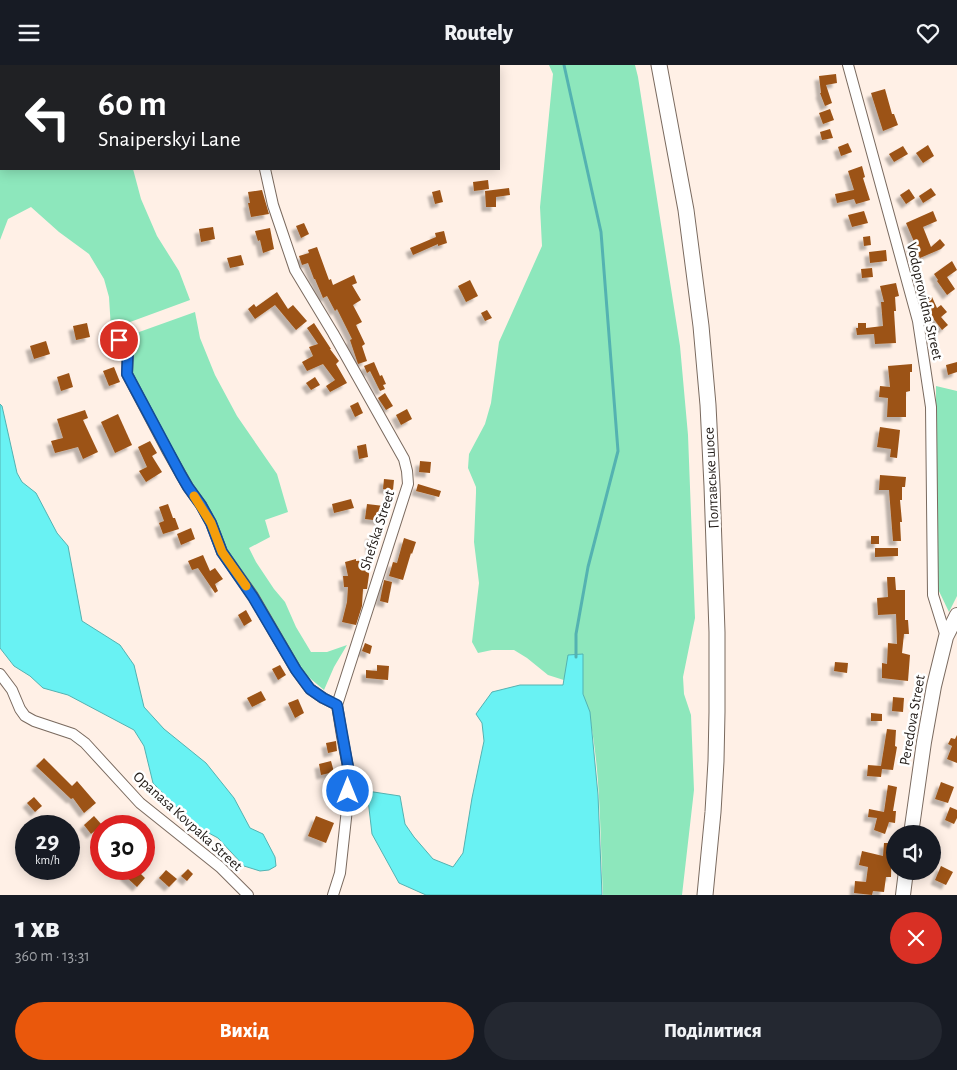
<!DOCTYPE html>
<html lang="uk">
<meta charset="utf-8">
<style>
body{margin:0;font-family:"Alegreya Sans",sans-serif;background:#242831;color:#f1f3f6;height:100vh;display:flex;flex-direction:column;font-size:19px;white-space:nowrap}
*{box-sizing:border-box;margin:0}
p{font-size:16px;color:#9ea1a6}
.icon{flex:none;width:28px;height:28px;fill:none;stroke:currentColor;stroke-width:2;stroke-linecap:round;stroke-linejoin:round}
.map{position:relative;height:830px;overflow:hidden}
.panel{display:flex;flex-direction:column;background:#171b24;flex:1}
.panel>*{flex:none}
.banner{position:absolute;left:0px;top:0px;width:500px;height:105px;box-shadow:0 2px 12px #0003;background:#202124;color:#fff;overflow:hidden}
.fabs{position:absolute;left:886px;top:760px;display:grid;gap:10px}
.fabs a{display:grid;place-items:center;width:55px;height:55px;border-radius:50%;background:#171b24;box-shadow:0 2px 12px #0003;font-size:25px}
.speed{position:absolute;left:15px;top:750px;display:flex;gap:10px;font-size:25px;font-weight:700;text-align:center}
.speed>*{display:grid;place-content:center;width:65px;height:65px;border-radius:50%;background:#171b24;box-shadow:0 2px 12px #0003;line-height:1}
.speed small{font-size:12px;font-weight:400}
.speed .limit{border:8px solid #d22;background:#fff;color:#111}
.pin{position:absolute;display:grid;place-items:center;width:42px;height:42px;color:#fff;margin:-21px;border:2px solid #fff;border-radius:50%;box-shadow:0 1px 5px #0007}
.me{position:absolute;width:55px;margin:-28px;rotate:0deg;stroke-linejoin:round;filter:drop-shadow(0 0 4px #0008)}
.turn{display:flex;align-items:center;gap:18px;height:105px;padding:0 15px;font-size:22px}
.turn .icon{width:65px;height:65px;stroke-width:2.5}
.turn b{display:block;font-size:35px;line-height:42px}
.round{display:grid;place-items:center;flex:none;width:52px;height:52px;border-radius:26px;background:#242831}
.headline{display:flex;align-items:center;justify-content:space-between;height:85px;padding:0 15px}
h1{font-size:30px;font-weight:800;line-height:38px}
.action{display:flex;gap:10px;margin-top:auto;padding:10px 15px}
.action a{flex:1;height:58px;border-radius:30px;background:#ea580c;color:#fff;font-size:20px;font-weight:800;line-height:58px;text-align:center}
.action a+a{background:#242831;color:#f1f3f6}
header{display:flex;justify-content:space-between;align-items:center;height:65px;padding:0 15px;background:#171b24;font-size:22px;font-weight:800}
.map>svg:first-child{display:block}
.green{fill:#8de7bc}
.water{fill:#69f2f3;stroke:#54b2b1}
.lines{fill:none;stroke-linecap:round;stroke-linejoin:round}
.stream{stroke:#54b2b1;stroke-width:3}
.building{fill:#9c5316;filter:url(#shadow)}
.street-casing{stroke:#7a6a5f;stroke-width:12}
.secondary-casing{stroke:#7a6a5f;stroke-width:16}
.primary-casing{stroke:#7a6a5f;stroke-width:17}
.street{stroke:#fff;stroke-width:10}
.secondary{stroke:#fff;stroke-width:14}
.primary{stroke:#fff;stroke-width:15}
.route-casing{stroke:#114b97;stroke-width:12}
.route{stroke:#1a73e8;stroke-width:9}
.slow{stroke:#f59e0b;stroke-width:9}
.labels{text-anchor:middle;stroke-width:5;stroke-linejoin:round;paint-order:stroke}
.street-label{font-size:15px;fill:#221c18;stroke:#fff}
</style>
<header><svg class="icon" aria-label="menu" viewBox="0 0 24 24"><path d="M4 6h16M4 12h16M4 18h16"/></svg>Routely<svg class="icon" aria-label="heart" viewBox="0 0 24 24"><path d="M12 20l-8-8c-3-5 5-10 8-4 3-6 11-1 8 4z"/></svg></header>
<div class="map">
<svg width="957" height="830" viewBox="0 0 957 830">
<defs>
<filter id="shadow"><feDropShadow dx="-4.5" dy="4.5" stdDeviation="1" flood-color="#0004"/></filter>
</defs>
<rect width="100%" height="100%" fill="#fff0e6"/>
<g class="green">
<path d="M0,0h119v1h-118v103h132l8,30 16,37 22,35 11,29 -79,29 -2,-32 -5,-18 -15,-25 -30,-22 -28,-25 -23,12 -8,21z"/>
<path d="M549,0h86l3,12 42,269 8,89 7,183 -12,59 1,17 7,21 3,75 -12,105h-79c-3,-57 -2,-115 -12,-171 -2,-12 -6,-23 -9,-34l-12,-8 -22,-7 -21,-17 -13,-8h-22l-14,3 -6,-11 7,-59 -5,-41 2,-49v-6l-8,-19 1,-14 16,-30 6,-21 8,-61 43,-96 -2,-39 13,-133z"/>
<path d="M195,247l5,26 15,37 22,41 40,58 11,38 -23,8 5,17 -21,11 7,14 18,27 11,13 11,25 15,25h16l20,-7 -13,22 -10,23 -19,-16 -72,-114 -64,-111 -41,-78v-35z"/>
<path d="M936,321l21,5v205l-8,16 -13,-27z"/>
</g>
<g class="water">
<path d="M0,339l2,2 15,67 5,9 14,11 21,40 11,13 14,75 38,24 14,20 10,42 20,22 42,34 28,35 16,30 13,6 12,23 1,9 -7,4 -9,1 -16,-5 -26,-28 -24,-13 -41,-42 -9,-37 -10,-16 -66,-35 -25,-7 -13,-12 -16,-10 -14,-18z"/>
<path d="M583,589v40l7,18 8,83 4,100h-176l-27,-12 -27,-49 -5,-43 33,5 5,28 9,13 19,22 20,8 10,-14 9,-55 12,-57 -2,-18 -6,-9 16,-22 28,-7h43l5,-30z"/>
</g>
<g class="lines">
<path class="stream" d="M564,0l37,167 17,219 -30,116 -12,67v23"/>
</g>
<g class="building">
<path d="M836,9l1,9 -11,2 6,18 -7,3 -5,-13h1l-2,-17z"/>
<path d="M885,24l7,25h2l4,11 -15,6 -12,-38z"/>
<path d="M830,44l4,11 -11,4 -4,-11z"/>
<path d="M830,64l3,9 -11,2 -2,-8z"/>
<path d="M848,78l4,9 -11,4 -3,-9z"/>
<path d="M928,80l6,11 -11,7 -7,-10z"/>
<path d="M903,81l5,8 -14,8 -5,-8z"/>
<path d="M862,101l3,11 -2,1 7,22 -14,4 -2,-5 -17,4 -2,-9 19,-4 -6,-19z"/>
<path d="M488,115l1,9 -15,2 -1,-9z"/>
<path d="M509,123l1,7 -14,2v10h-10l-1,-16z"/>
<path d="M931,123l5,7 -13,8 -4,-7z"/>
<path d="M909,124l6,9 -9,6 -6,-9z"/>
<path d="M262,125l7,24 -18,3 -3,-14h2l-2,-11z"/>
<path d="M440,125l3,12 -8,2 -3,-12z"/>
<path d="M864,146l4,12 -16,4 -4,-12z"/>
<path d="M933,146l4,10 -14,6 8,20 9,-8 5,6 -4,4 -21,9 -3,-6 -3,2 -3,-8 4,-2 -9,-21z"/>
<path d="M304,158l5,11 -8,4 -5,-12z"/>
<path d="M213,162l2,12 -14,3 -2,-13z"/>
<path d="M270,163l4,21 -11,4 -3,-13 -2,1 -3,-10z"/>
<path d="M444,166l3,12 -9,3v-2l-25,11 -3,-7 26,-11 -1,-4z"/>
<path d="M870,171l1,9 -7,1 -1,-9z"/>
<path d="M317,182l12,33 2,-1 2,6 21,-10 3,8 -5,2 9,15 -8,5 9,17 -6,3 9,19 -3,2 5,15 -9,3 -8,-24 2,-1 -15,-30 -2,2 -8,-15 -4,2 -8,-19h-1l-6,-16 -6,2 -3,-9 10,-3 -1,-3z"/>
<path d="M886,185l1,11 -17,2 -1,-11z"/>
<path d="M241,190l3,10 -14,3 -3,-10z"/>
<path d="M952,196l5,9 -10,7 8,12 -8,6 -10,-14 1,-1 -4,-6z"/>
<path d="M872,203l1,9 -11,1 -1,-9z"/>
<path d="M470,215l8,16 -12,6 -8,-16z"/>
<path d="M896,218l3,13 -4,1 1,14h-2l2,32 -21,1 -1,-10 -17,1 -1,-7h2v-5h8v5l17,-2 -2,-24h3l-4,-16z"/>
<path d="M277,227l11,17 5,-4 14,16 -11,9 -21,-25 -20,14 -7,-10 6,-5 2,3z"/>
<path d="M932,232l5,11 4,-3 6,7 -6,5 7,8 -6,5 -13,-17 2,-1 -7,-9z"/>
<path d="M487,245l5,8 -7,3 -4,-8z"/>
<path d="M87,258l3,14 -14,3 -3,-14z"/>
<path d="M314,258l17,26h-1l9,12 -3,3 11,19 -17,9 -4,-6 9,-6 -12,-16 -16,7 -5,-9 11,-6 -4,-9 9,-3 -11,-16z"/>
<path d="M46,276l4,13 -16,5 -4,-13z"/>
<path d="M374,297l6,14 2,-1 4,9 -3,1 2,4 -5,2 -10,-20 -3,2 -3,-7z"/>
<path d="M957,297v10l-9,3 -2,-10z"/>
<path d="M912,299v8h-2v19l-4,1v25h-19l1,-19 -9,-1 1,-11 10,1 -2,-21z"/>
<path d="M114,302l6,15 -11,4 -6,-15z"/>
<path d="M69,308l4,14 -12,4 -4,-14z"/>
<path d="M315,312l5,8 -9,5 -5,-7z"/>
<path d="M385,328l8,13 -7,4 -8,-12z"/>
<path d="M358,337l5,11 -8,4 -5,-11z"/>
<path d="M407,344l5,10 -11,6 -5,-10z"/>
<path d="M85,345l3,8 -5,2 15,32 -15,7 -5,-12 -23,6 -4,-12 12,-3 -6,-19z"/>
<path d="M118,349l14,31 -17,8 -14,-31z"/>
<path d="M880,362l20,3 -3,28 -7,-1 1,-8 -14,-2z"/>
<path d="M150,376l7,12 -5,3 10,16 -16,10 -7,-11 8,-4 -9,-20z"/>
<path d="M366,379l2,13 -9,2 -2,-13z"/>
<path d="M420,396l11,1 -1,11 -11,-1z"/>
<path d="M880,410l26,2 -1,10h-3v13h-2l2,22h-2l1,19h-8l-4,-51h-10z"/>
<path d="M384,414l10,1 -1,10 -10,-1z"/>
<path d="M418,419l23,7 -2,6 -23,-6z"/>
<path d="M351,434l3,9 -20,5 -2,-9z"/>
<path d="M168,439l5,14h2l4,11 -16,5 -4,-11 5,-2 -5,-14z"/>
<path d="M367,439l17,2 -2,15 -17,-2z"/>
<path d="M191,463l4,11 -14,6 -4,-11z"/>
<rect x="370" y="470" width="8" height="14"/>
<rect x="871" y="471" width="8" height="8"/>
<path d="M404,473l12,4 -4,12 -1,-1 -8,27 -14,-4 4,-14 4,1z"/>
<path d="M875,483h23v8l-23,1z"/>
<path d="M203,490l7,16 5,-3 8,11 -8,5 3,7 -3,2 -17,-25 -6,2 -4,-9z"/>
<path d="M356,494v2l12,-1 1,15 -2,14h-4l-1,17 -6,19 -14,-3 5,-20 1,-15h-4l-1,-11h5l-3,-14z"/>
<path d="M887,512h8l1,13h9v30h3l1,14h-5l-2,19 8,2 -2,26 -26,-3v-15l5,1 1,-21 9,1 -1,-30 -18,1 -1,-17 11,-1z"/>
<path d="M384,515l8,2 -4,21 -8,-2z"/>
<path d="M246,545l6,11 -8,5 -6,-11z"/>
<path d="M365,578l7,3 -2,8 -8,-3z"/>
<path d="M835,597l13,1 -1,10 -13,-2z"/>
<path d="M280,600l6,10 -8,5 -6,-11z"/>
<path d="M377,600l12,1 -1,14 -22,-2v-8l11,1z"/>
<path d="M261,626l5,9 -14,7 -5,-9z"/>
<path d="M893,632l11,1 -1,14 -11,-1z"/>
<path d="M298,634l6,14 -9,5 -7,-15z"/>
<path d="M871,648l11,1v7h-11z"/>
<path d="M887,664l9,1 -1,16 2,1 -4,23 -11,-1 -1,8 -14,-1 1,-11 13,1z"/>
<path d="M957,670v28l-10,-4 5,-13 -4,-2 3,-6 4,1z"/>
<path d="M336,676l1,10 -9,2 -2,-10z"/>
<path d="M44,693l28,28 5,-5 19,22 -12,10 -11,-15 -2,1 -35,-33z"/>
<path d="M331,696l3,11 -13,3 -2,-11z"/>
<path d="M941,717l13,5 -6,16 -13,-4z"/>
<path d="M888,720l9,2 -4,24h3l-1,12 -6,-1 -4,12 -11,-4 3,-12 -9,-1 1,-8 15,3z"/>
<path d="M34,732l8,9 -7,6 -8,-9z"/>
<path d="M950,742l7,3v8l-3,6 -9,-4z"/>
<path d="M94,751l8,9 -11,9 -7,-9z"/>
<path d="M316,751l18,7 -8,20 -18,-7z"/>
<path d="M884,778h8l-1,34h-5l-2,15 -11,-1 -1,4 -18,-2 1,-12 11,1 2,-15 -9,-2 3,-14 21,5z"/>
<path d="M941,801l12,6 -7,13 -11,-5z"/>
<path d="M130,804h15l-5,4 5,5 -8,9 -13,-12z"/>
<path d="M188,804l5,5 -6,7 -6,-5z"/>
<path d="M166,805l11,9 -8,8 -10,-9z"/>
</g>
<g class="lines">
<g class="street-casing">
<g id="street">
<path d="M431,0l2,1"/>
<path d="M848,0l70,256 13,86 2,188 13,42"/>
<path d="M267,1l1,-1"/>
<path d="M265,104l8,36 22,65 38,63 71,126 3,12 1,13 -71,221 5,31 7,36 -2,37 -7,64 -7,22"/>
<path d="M119,275l5,3 4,6 -1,25 40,76 21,37 13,18 10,18 11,29 31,44 43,74 14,19 13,9 14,7"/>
<path d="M0,609l12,16 8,19 5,7 9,5 39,13 12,9 55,60 80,64 28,28"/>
</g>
</g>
<g class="secondary-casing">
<g id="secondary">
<path d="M911,769l13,-92 10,-56 12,-49 11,-22"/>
<path d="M903,830l3,-24"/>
</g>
</g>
<g class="primary-casing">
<path id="primary" d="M659,0l27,145 15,116 7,79 4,81 5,146v80l-1,49 -3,51 -8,83"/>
</g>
<use href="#street" class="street"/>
<use href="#secondary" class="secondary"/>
<use href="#primary" class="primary"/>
</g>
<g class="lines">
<g class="route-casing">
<path id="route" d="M119,275l5,3 4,6 -1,25 54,101 7,12 13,18 10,18 11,29 31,45 43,73 14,19 13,9 14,7 12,67 -1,19"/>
</g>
<use href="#route" class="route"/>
<path class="slow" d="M194,431l17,27 11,29 24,34"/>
</g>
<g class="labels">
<g class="street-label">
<text transform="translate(925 236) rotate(77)" y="5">Vodoprovidna Street</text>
<text transform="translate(711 413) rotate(-93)" y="5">Полтавське шосе</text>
<text transform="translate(377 465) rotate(-72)" y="5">Shefska Street</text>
<text transform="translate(912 655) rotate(-80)" y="5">Peredova Street</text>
<text transform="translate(188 756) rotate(42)" y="5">Opanasa Kovpaka Street</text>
</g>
</g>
</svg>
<div class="fabs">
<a><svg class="icon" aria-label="sound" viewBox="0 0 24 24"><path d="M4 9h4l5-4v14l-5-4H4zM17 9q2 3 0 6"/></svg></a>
</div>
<div class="speed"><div>29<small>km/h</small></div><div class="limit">30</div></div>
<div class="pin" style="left:119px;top:275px;background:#d93025"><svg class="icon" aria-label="arrive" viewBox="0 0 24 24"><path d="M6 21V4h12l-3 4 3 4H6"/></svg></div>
<svg class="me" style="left:348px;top:726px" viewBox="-20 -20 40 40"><circle r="17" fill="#1a73e8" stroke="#fff" stroke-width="3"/><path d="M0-11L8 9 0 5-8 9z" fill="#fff"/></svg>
<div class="banner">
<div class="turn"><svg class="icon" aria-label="left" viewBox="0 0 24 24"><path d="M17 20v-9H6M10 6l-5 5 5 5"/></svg><div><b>60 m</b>Snaiperskyi Lane</div></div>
</div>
</div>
<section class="panel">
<div class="headline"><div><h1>1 хв</h1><p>360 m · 13:31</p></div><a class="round" style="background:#d93025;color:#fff"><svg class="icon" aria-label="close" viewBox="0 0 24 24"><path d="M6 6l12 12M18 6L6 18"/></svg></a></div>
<div class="action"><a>Вихід</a><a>Поділитися</a></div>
</section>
